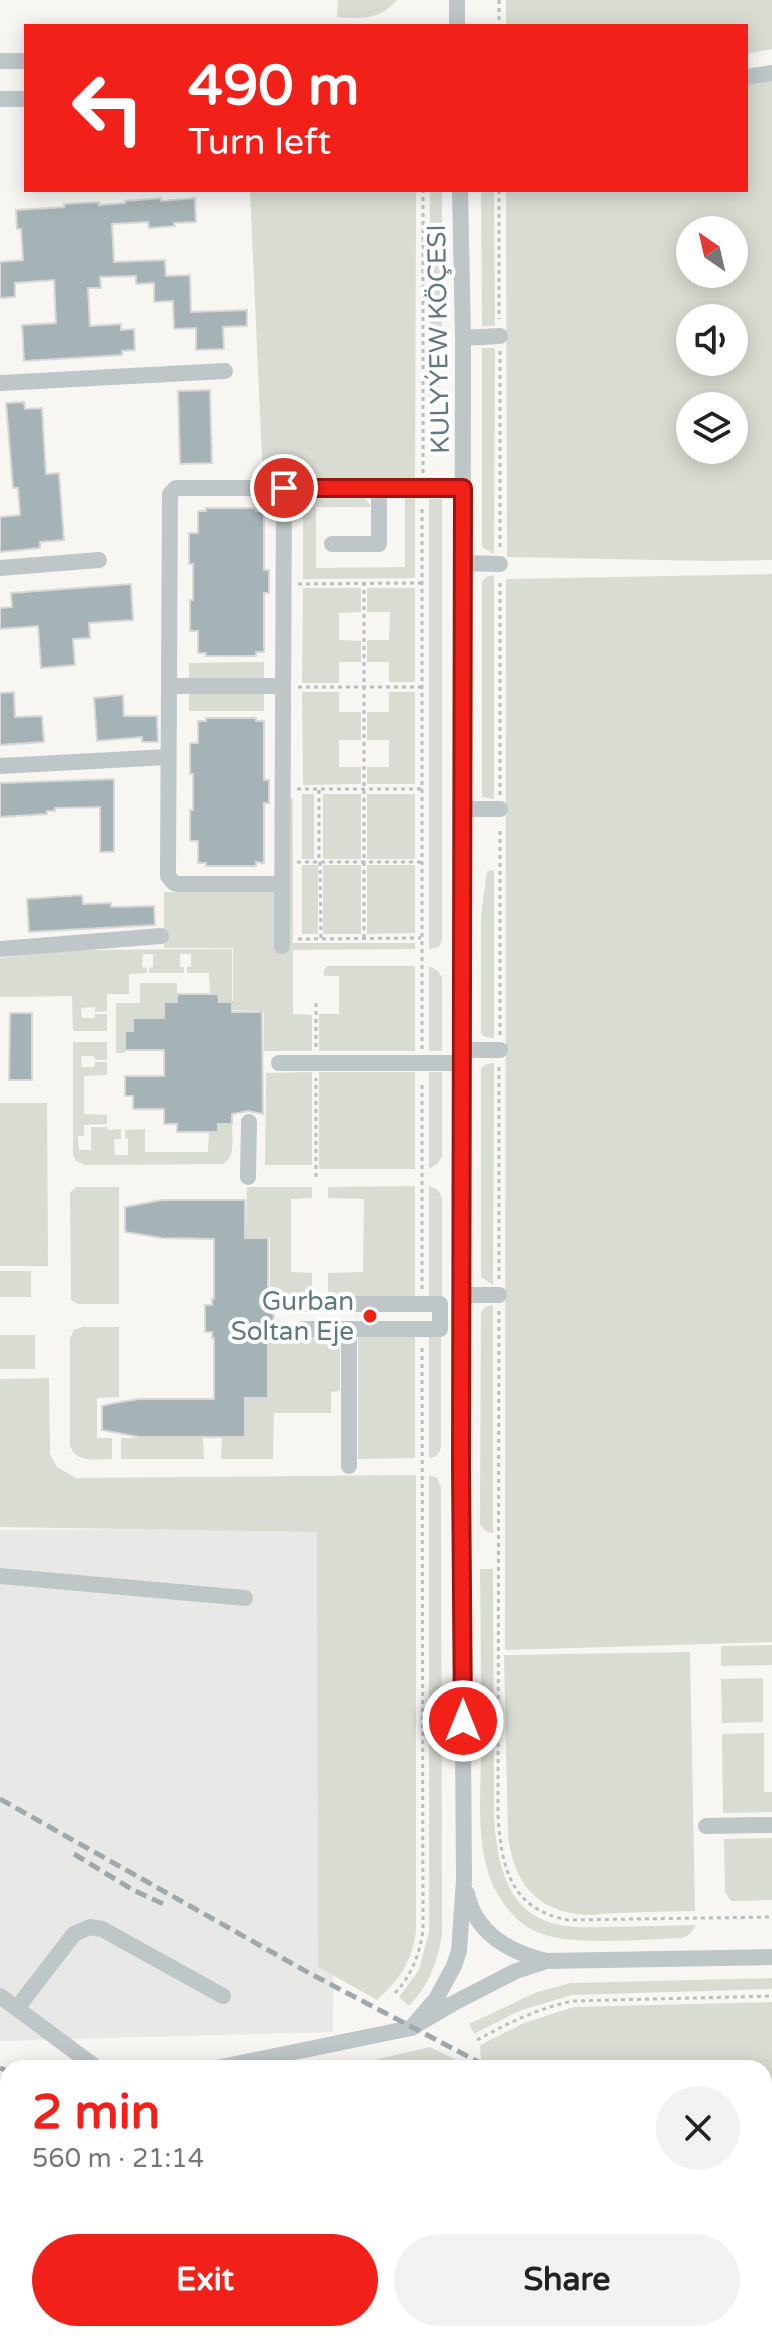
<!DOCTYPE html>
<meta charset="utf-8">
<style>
body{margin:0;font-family:"Varela Round",sans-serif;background:#f2f2f2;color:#222;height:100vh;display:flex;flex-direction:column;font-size:30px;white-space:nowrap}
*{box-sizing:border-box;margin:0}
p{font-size:26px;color:#767676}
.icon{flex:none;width:44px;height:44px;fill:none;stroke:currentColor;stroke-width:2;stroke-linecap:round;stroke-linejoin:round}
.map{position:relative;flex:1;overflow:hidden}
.sheet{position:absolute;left:0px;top:2060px;width:772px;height:282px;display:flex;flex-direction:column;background:#fff;border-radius:24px 24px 0 0;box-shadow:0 4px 20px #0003}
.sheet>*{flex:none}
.hud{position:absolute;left:24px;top:24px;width:724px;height:168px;border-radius:0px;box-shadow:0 4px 20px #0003;background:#f12119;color:#fff;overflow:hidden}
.needle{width:52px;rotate:326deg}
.buttons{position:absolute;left:676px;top:216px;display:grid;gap:16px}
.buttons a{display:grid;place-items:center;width:72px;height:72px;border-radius:50%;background:#fff;box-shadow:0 4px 20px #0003;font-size:40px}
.pin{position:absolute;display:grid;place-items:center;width:68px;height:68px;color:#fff;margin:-34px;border:4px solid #fff;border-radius:50%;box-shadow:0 2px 8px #0007}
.me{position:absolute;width:88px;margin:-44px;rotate:0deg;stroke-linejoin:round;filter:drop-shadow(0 0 6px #0008)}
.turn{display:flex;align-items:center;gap:28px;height:168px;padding:0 32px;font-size:36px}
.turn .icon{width:104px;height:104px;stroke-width:2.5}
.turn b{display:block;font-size:56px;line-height:68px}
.round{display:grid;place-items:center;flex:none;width:84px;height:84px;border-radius:42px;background:#f2f2f2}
.overview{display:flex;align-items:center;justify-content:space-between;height:136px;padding:0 32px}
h1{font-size:48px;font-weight:700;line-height:60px;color:#f12119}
.button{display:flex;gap:16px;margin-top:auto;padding:16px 32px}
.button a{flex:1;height:92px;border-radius:48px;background:#f12119;color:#fff;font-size:32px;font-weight:700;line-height:92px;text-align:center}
.button a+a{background:#f2f2f2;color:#222}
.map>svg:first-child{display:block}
.built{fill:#e8e8e7}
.green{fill:#d8dcd2;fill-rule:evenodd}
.building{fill:#a5b3b6;stroke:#d8d8d6;stroke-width:2}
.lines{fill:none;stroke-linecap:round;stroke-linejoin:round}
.path{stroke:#b9bec0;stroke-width:3;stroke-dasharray:4 4;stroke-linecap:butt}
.minor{stroke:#bfc6c8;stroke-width:16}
.rail{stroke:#9ea9ad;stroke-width:5;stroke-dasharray:12 6;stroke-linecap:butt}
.route-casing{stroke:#9d1510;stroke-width:20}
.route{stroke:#f12119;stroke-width:14}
.poi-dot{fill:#f12119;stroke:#fff;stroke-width:3}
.labels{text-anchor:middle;stroke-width:8;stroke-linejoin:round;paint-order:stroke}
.street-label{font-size:26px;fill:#5f7981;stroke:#fff}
.poi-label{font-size:26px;fill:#5f7981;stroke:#fff;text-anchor:end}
</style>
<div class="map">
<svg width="772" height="2341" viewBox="0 0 772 2341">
<rect width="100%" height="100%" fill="#f7f6f3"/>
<path class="built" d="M336,1528l-3,504 -333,9v-511z"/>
<g class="green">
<path d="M338,0h59c-17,20 -36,19 -60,17z"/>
<path d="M506,0h266v49l-26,5v-28h-240z"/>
<path d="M772,80v480l-58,1 -207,-4 -1,-367h240v-107zM690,230h44v44h-44zM690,318h44v44h-44zM690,406h44v44h-44z"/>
<path d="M250,190h166l-1,290 -152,1z"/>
<path d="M430,190h12v167l-5,41h-8z"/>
<path d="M481,190h13l1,136h-13z"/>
<path d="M482,348h13l-1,206 -12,-7z"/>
<path d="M303,497h60l7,7v3h-54v61l89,-1v-70h10v81l-112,1z"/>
<path d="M429,499h13v441l-3,7 -10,2z"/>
<path d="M772,574v1068l-267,8 1,-1071z"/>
<path d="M494,575v224l-12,-2v-215l4,-5z"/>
<path d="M303,588h58v24l-22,1v27l22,1v21h-22v21h-37z"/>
<path d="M367,588h48v94h-26v-20h-22v-22h22l1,-28h-23z"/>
<path d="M264,662v18h-75v-17z"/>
<path d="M302,692h37v20h22v28h-22v27h22v17l-58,1z"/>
<path d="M389,692h26v92h-48v-17h22v-27h-22v-28h22z"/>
<rect x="189" y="694" width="75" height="17"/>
<rect x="302" y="794" width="12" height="65"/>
<rect x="323" y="794" width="38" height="65"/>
<rect x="367" y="794" width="48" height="65"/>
<path d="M288,798h5v145h122v6l-122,1v64l19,1v36h-48v-40l-31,-1v-62h-69v-56h111z"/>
<rect x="302" y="865" width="16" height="69"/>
<rect x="323" y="865" width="38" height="69"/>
<path d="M367,865h48v68l-48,1z"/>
<path d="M494,870v168l-9,-1 -4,-4v-117l6,-45z"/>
<path d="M232,949v53h-13l-1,-8 -8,-1 -1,-20h-22v-6h4v-13h-11v13h4v6h-35v-5l4,-1v-13h-10l-1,13 5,1v5l-18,1v20h-22v17l-12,1v-5l-14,1 1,10h13v-4h12v17h-34l-1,-35 -72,1v-39l72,-8z"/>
<path d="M327,966h88v85h-96v-37h20v-38h-15v-6z"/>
<path d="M429,966l9,5 4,6v74h-13z"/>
<path d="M140,983h37v19h-13v15l-32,1v12l-7,1v22h-9v-50h24z"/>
<path d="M73,1042h34v18h-12l-1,-4h-13l1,11h12l1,-5h12v13l-23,1v38l23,1v9l-23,1v11h-6l1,14h12v-23h16l1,3 13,-1v10h-7l1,16h13v-16l-3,-1v-8l20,-1v23h63l1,-20h9l1,-8h13c0,13 4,33 -9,40l-138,1 -9,-4 -3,-7z"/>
<path d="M494,1063l-1,222 -12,-8v-209l6,-4z"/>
<path d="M312,1072v93h-47l1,-92z"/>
<rect x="319" y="1072" width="96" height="97"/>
<path d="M429,1072h13v84l-4,7 -9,6z"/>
<path d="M0,1103h47l1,163h-48z"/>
<path d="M415,1186v111h-87v-24l35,-1 1,-73 -36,-1v-11z"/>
<path d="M429,1186l8,3 5,8v100h-13z"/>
<path d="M76,1187h43v117h-41l-7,-4 -1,-107z"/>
<path d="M247,1187h65v11l-21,1v73l21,1v24h-42v-60h-24z"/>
<rect x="0" y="1271" width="31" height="26"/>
<path d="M493,1305v228c-6,0 -10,-4 -13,-9l1,-212 5,-5z"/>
<path d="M82,1327h37v70l-22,1v40h15v21c-16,0 -35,5 -42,-13v-108l4,-8z"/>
<rect x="0" y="1335" width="35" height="34"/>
<path d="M274,1335h66v56l-9,1v21h-57l-1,46h-52l1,-21 24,-1v-38h23v-60h5z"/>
<path d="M358,1335h57v123l-57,1z"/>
<path d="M429,1335h12v111c-1,7 -5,12 -12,12z"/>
<path d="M49,1378l1,76 7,13 19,11 340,-3v456c-4,30 -16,49 -39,69l-59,-33 -1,-435 -317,-5v-148z"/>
<path d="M121,1438h82l1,21h-83z"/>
<path d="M429,1475l8,3 4,9 1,446c-4,28 -13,52 -33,73l-10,-9 20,-27 10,-38z"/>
<path d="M480,1569h13l1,250c4,50 14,99 72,107 14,2 29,1 43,1 29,-1 58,-1 87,-2l-6,9 -8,4c-39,1 -110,9 -145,-6 -21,-9 -39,-32 -47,-54 -14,-39 -9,-85 -9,-127 0,-60 0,-121 -1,-182z"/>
<path d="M772,1645v20l-51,1v-20z"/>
<path d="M690,1652l5,259c-25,0 -50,1 -75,2 -14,0 -30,3 -44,1 -44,-6 -63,-37 -68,-78l-4,-181z"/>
<path d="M763,1678v44l-41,1 -1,-44z"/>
<path d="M764,1733v59h8v20l-49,1 -1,-79z"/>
<path d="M772,1838v62l-41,1 -6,-9 -1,-53z"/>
<path d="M772,1978v11l-200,6 -53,16 -45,23 -5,-10 68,-32 34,-9z"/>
<path d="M772,2002v111h-8v-45h-267l-16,-8 -1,-15 44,-22 50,-16z"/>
<path d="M430,2047l43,21h-133z"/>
<path d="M764,2161h8v180h-268v-7h260z"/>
<path d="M0,2177h8v157h468l-1,7h-475z"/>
</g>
<g class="building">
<path d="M161,198v3l34,-3 1,24 -22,1 1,3 -26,2 -1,-6 -36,2 2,38 51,-2 1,16 24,-1 1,37 56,-2v16l-24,1 1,22 -28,1v-22l-22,1 -1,-28 -19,1v-19l-18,1v-8l-36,1 1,11h-13l2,38 31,-2v6l13,-1 1,21 -13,1v4l-98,6 -2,-36 34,-2 -2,-43 -39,3v14l-15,1v-36l23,-2 -2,-31h-4l-1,-19 48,-3v-3l35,-2v3l26,-2v-2z"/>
<path d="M210,390l2,73 -32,1 -2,-73z"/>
<path d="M24,402l1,7 17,-1 4,66 13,-1 5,67 -24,2v6l-40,4v-35l20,-2 -2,-27h-5l-7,-85z"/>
<path d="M206,508h50v3h8v59h5v23h-5v59h-8v4h-50v-3h-8v-22h-8v-31h3v-36h-4v-31h9v-22h8z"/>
<path d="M131,584l2,36 -44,3 1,15 -17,1 2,26 -34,3 -3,-42 -38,3v-21l12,-1 -1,-14z"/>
<path d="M14,692l1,25 27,-1 2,26 -44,3v-52z"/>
<path d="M123,695l1,21h33l1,26h-16v-5l-45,4 -3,-43z"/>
<path d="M206,718h50v3h8v59h5v23h-5v60l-8,-1v4h-50v-3h-8v-22h-8v-31h3v-36h-3v-31h8v-22h8z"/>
<path d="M114,779v73h-14v-45l-45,1v3h-8v3l-47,3v-34z"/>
<path d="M82,895l1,9 28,-1v4l43,-1 1,19 -126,7 -2,-33z"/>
<path d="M177,994h41l1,8h13v10h30l1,102 -15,-3 -16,3v10h-14v8h-41v-8h-13v-15h-31v-13h-8v-20h39v-26h-39v-19h8v-13h31v-16h13z"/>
<path d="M10,1013h22v67h-23z"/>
<path d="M162,1200h83v38h23v60l6,1 -1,39h-5v60h-23v39h-106l-37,-7v-24l12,-3 25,-4h75v-61h-2v-6h-7v-27h7v-6h2v-60l-52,-1 -37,-6v-25z"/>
</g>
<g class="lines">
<g class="path">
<path d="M499,0v26"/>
<path d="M499,190v129"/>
<path d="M500,351v196"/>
<path d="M423,473v-283"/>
<path d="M298,584l124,-1"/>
<path d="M298,687h124"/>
<path d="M297,789h125"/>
<path d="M319,790v72"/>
<path d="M500,795v-216"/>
<path d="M297,862h124"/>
<path d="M320,862l1,77"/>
<path d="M364,938v-355"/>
<path d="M298,939l123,-1"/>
<path d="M500,1035v-208"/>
<path d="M316,1047v-45"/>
<path d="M422,1049v-544"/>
<path d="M316,1177v-99"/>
<path d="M499,1279v-212"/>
<path d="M422,1289v-208"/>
<path d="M499,1311l-1,507c4,51 13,91 70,102l204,-3"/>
<path d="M395,1993c17,-18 24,-38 28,-62l-1,-586"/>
<path d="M477,2040c31,-17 62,-32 96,-39l199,-5"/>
</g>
<g class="minor">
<path d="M457,26v-26"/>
<path d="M0,61h26"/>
<path d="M746,77l26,-4"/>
<path d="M0,99h26"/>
<path d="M463,338l37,-2"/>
<path d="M0,383l225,-12"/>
<path d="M332,544h47v-56"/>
<path d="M463,563l37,1"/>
<path d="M0,568l99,-8"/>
<path d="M169,686h114"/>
<path d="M0,766l168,-9"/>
<path d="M463,809h37"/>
<path d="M282,884h-104l-4,-1 -6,-7 2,-382 6,-6h287"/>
<path d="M282,946l2,-458"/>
<path d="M0,949l161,-13"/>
<path d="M462,1050h38"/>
<path d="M279,1063h183"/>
<path d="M248,1177l1,-55"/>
<path d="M461,1295h38"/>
<path d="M303,1329h137v-25h-137"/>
<path d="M349,1466v-137"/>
<path d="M0,1576l245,22"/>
<path d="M706,1826l66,-1"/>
<path d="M467,1893c8,40 42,59 79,68l226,-4"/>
<path d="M0,1996l97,72"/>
<path d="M17,2008l57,-74 16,-7 12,2 121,67"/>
<path d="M411,2028l25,-29 18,-33 5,-15 5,-71 -3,-414 2,-1128 -3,-148"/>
<path d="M217,2068l194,-40 41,-24 64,-33 28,-9"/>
<path d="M0,2098h8"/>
</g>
<g class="rail">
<path d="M0,1799l309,174 181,95"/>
<path d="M74,1854l59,36 35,16"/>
<path d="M0,2068l8,3"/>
<path d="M764,2116h8"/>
<path d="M764,2134h8"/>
<path d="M0,2148h8"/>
</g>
</g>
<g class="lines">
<g class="route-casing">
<path id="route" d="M284,488h179l-2,978 2,255"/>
</g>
<use href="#route" class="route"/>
</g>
<circle class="poi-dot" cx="370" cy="1316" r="8"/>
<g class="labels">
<g class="street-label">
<text transform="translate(438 339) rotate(-91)" y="9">KULYÝEW KÖÇESI</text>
</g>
<g class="poi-label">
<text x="354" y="1310">Gurban<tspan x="354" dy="30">Soltan Eje</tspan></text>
</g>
</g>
</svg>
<div class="buttons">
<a><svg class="needle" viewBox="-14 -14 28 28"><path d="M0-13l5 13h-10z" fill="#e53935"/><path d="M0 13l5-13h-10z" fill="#767676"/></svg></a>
<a><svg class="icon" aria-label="sound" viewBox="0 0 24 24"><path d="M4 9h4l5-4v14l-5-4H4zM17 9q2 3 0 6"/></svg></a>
<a><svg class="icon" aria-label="layers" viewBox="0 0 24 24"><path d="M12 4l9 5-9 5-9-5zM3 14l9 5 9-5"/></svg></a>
</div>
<div class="pin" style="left:284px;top:488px;background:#d93025"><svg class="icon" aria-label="arrive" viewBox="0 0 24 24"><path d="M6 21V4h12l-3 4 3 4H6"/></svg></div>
<svg class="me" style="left:463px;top:1721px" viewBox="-20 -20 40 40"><circle r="17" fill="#f12119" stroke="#fff" stroke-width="3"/><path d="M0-11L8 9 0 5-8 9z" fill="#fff"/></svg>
<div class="hud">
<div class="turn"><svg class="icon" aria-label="left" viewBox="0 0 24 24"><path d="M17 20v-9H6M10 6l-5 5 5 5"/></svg><div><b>490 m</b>Turn left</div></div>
</div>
<section class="sheet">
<div class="overview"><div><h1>2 min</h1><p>560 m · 21:14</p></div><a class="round"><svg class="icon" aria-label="close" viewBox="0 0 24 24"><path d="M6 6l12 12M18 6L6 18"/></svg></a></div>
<div class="button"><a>Exit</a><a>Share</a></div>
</section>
</div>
